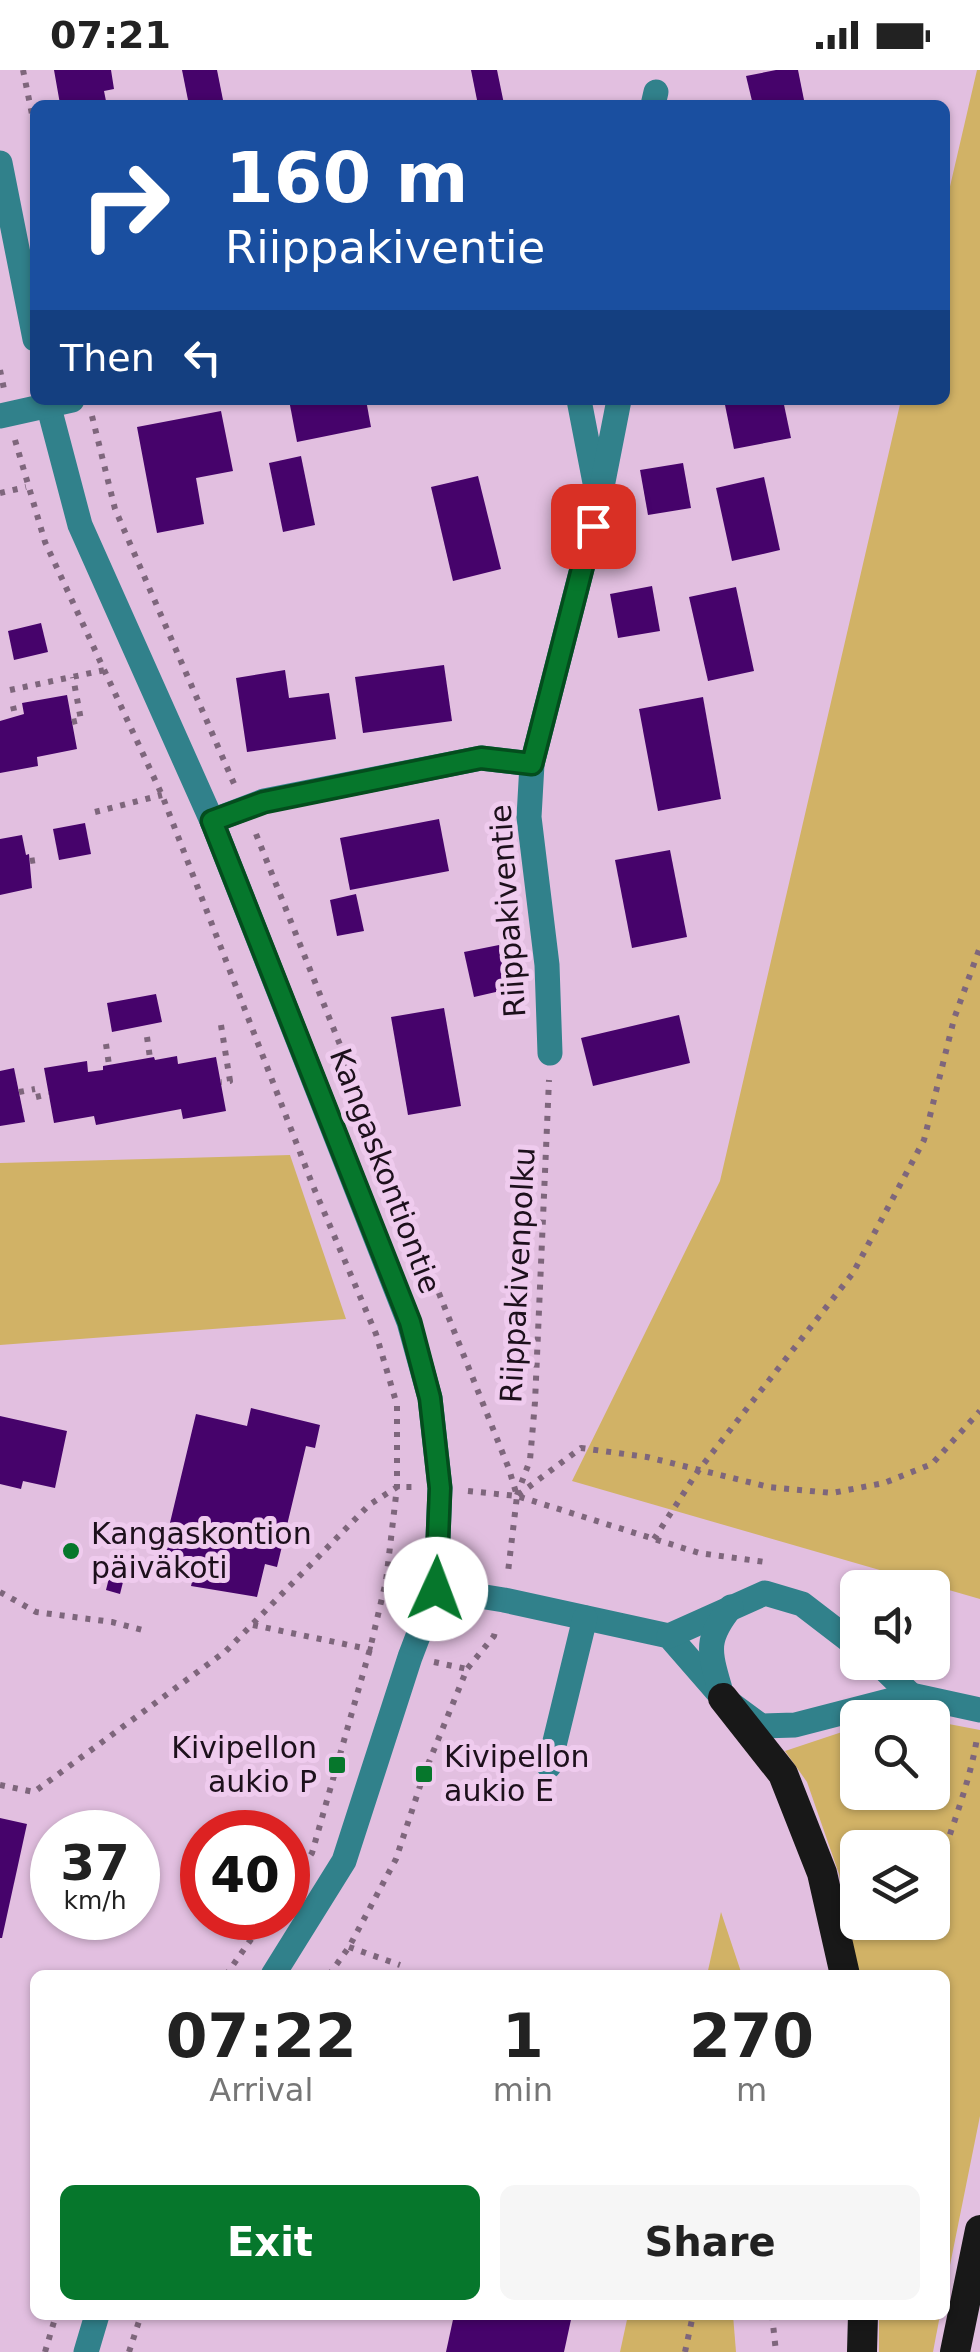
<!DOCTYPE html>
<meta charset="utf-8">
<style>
body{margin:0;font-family:"DejaVu Sans",sans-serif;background:#f6f6f6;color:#222;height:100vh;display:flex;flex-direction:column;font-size:38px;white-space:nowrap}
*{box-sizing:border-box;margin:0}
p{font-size:32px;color:#767676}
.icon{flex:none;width:55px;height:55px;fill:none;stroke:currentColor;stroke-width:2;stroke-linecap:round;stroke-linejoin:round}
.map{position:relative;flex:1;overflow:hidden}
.drawer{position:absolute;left:30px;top:1900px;width:920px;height:350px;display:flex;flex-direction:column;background:#fff;border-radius:15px;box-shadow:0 2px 8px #0004}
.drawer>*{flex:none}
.top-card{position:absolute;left:30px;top:30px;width:920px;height:305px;border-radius:15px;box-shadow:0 2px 8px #0004;background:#1a4fa0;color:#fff;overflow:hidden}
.tools{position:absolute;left:840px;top:1500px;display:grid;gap:20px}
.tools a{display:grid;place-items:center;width:110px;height:110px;border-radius:15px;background:#fff;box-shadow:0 2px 8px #0004;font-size:50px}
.speed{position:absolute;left:30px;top:1740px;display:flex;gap:20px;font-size:50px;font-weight:700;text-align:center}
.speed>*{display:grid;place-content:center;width:130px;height:130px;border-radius:50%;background:#fff;box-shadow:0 2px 8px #0004;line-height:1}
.speed small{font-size:25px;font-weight:400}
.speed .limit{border:15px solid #d22;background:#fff;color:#111}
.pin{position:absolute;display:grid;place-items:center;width:85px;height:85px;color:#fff;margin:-42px;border-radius:20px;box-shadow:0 5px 15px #0006}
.me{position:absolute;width:110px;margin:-55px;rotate:2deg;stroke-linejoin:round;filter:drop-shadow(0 0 8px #0008)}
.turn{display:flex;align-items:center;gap:35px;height:210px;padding:0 30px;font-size:45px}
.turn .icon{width:130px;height:130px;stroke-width:2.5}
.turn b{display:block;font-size:70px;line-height:85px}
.then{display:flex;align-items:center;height:95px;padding:0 30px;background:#0003;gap:20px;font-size:38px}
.eta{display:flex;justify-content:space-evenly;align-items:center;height:170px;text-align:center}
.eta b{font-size:60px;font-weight:600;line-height:70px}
.primary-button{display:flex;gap:20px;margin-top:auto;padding:20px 30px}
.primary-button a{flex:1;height:115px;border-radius:15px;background:#06772c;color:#fff;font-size:40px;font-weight:600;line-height:115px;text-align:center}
.primary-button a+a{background:#f6f6f6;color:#222}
.status{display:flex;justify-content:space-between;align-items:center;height:70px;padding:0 50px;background:#fff;direction:ltr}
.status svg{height:28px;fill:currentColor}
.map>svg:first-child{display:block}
.green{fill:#d1b266;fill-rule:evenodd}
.building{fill:#46036b}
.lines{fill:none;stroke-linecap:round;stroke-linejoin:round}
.path{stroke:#7e667c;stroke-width:6;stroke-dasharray:5 8;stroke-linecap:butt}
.minor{stroke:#31818b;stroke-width:25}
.highway{stroke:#181818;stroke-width:30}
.route-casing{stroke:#044d1d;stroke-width:25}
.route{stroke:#06772c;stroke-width:18}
.poi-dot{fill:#06772c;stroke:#efcbee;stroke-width:4}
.labels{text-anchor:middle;stroke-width:10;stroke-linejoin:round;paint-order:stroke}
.street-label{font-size:30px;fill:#1d101c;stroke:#efcbee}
.poi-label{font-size:30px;fill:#1d101c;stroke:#efcbee;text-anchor:start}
</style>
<div class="status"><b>07:21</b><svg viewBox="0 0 49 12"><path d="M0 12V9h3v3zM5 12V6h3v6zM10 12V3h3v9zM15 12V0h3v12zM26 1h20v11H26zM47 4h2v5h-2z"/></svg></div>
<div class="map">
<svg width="980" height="2282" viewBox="0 0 980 2282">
<rect width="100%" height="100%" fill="#e2bfe0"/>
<g class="green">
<path d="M977,0h3v1529l-408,-118 148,-300 181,-781h44v-192z"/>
<path d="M290,1085l56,164 -346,26v-182z"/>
<path d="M933,1651l47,9v386l-35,174v-315h-86l-20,-101 -32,-92 -22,-31 72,-24 1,65h74zM858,1778h74v74h-74z"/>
<path d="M721,1842l21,63h-35z"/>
<path d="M628,2245h105l3,37h-116z"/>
<path d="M879,2245h61l-7,37h-54z"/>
</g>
<g class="building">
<path d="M54,0h57l3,19 -10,2 2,10 -21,4 -25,-1z"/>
<path d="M182,0h35l7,35h-35z"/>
<path d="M471,0h26l7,34 -26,1z"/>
<path d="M776,0h22l7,35h-52l-7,-29z"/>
<path d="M289,330h77l5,27 -74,15z"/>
<path d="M724,330h59l8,38 -57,11z"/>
<path d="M221,341l12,60 -37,7 8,46 -47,9 -20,-106z"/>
<path d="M301,386l14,69 -32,7 -14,-69z"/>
<path d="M683,393l8,45 -43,7 -8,-45z"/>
<path d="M478,406l23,93 -48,12 -22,-94z"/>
<path d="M764,407l16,73 -48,11 -16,-73z"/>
<path d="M652,516l8,45 -42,7 -8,-44z"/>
<path d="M736,517l18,84 -46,10 -19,-84z"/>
<path d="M41,553l7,29 -34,8 -6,-29z"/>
<path d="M444,595l8,56 -89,12 -8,-56z"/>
<path d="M285,600l4,28 40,-5 7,46 -89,13 -11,-74z"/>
<path d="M67,625l10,54 -40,8 1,9 -38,7v-52l24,-7 -2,-11z"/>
<path d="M703,627l18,102 -63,12 -19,-102z"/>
<path d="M439,749l10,52 -99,19 -10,-52z"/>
<path d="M85,753l6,31 -32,6 -6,-31z"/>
<path d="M22,765l4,20 3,-1 3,34 -32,7v-56z"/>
<path d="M670,780l17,87 -55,11 -17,-88z"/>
<path d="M356,824l8,37 -27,5 -7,-36z"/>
<path d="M499,875l10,44 -35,8 -10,-45z"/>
<path d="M156,924l6,28 -50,10 -5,-29z"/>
<path d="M444,938l17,98 -53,9 -17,-98z"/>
<path d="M679,945l11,48 -97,23 -12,-48z"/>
<path d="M177,986l1,8 38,-7 10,54 -43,8 -2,-10 -85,16 -2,-9 -40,7 -10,-55 43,-7 1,11 15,-2v-4l51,-9 1,3z"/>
<path d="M14,998l11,54 -25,4v-55z"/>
<path d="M251,1338l69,17 -5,23 -9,-2 -29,121 -12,-3 -8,33 -66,-11 1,-4 -34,-9 38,-159 51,12z"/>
<path d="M0,1346l67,15 -12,57 -32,-7 -2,8 -21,-5z"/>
<path d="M111,1500l14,4 -5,20 -14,-4z"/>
<path d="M0,1748l27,6 -25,114h-2z"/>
<path d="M454,2245h118l-8,37h-118z"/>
</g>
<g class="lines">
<g class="path">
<path d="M23,0l12,59"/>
<path d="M0,300l4,19"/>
<path d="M92,346l23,93 120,277"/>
<path d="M15,370l30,102 117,253 151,391 63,148 21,71v82l-11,94 -16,68 -58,204 -24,34"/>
<path d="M0,423l26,-6"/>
<path d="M10,620l95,-20"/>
<path d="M13,636l2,9"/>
<path d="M72,652l9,-2 -8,-43"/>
<path d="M95,742l67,-17"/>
<path d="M256,764l253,635 8,27 -9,76"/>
<path d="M30,791l12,-2"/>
<path d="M221,955l9,56 -9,1"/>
<path d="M147,967l3,21"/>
<path d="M106,974l3,21"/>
<path d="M19,1022l16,-3"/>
<path d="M36,1027l13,-3"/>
<path d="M468,1421l49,5 182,57 66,9"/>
<path d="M517,1425l13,-35 5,-58 14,-322"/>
<path d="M518,1425l63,-47 66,9 122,30 63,6 52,-10 48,-19 48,-53"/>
<path d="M654,1469l44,-68 155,-198 71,-133 30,-121 26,-72"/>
<path d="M0,1522l36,20 76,10 34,9"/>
<path d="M253,1555l120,25"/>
<path d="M434,1592l33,7"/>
<path d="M0,1715l34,7 192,-141 143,-146 28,-18h18"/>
<path d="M934,1814c14,-49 35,-96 43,-146"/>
<path d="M349,1877l51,18"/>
<path d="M226,1905l40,-57"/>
<path d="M329,1905l20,-28 47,-88 28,-85 43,-105 27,-33 2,-8"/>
<path d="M772,2245l4,37"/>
<path d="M45,2282l11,-37"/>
<path d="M129,2282l12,-37"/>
<path d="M685,2282l8,-37"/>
</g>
<g class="minor">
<path d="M653,35l3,-13"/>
<path d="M0,93l35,176"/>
<path d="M47,330l33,125 132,296 197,501 21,76 10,90 -4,101 -26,68 -66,204 -71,114"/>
<path d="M579,330l17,88"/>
<path d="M0,346l72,-16"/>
<path d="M212,751l52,-20 217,-43 51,6"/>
<path d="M550,983l-3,-88 -18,-148 3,-53 67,-262 20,-102"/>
<path d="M436,1519l68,11 165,36 54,62 38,28 34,-1 116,-30 69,15"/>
<path d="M669,1566l96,-43 37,11 56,43"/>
<path d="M877,1592l34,33"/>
<path d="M720,1619c-11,-38 -15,-50 11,-82"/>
<path d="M549,1696l36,-148"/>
<path d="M86,2282l11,-37"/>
</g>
<g class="highway">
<path d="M723,1628l60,76 39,99 23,102"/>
<path d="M862,2282l1,-37"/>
<path d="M955,2282l25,-122"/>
</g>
</g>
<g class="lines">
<g class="route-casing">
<path id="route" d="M436,1519l4,-101 -10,-90 -20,-76 -198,-501 52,-19 217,-44 51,6 61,-238"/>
</g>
<use href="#route" class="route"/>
</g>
<g class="poi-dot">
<circle cx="71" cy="1481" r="10"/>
<rect x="327" y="1685" width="20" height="20" rx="5"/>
<rect x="414" y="1694" width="20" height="20" rx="5"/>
</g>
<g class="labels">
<g class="street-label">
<text transform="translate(508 841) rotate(-94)" y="10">Riippakiventie</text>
<text transform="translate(385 1101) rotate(69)" y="10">Kangaskontiontie</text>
<text transform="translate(518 1205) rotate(-87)" y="10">Riippakivenpolku</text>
</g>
<g class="poi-label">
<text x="91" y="1474">Kangaskontion<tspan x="91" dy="34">päiväkoti</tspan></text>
<text x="317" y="1688" text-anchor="end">Kivipellon<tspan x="317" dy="34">aukio P</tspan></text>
<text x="444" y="1697">Kivipellon<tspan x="444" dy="34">aukio E</tspan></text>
</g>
</g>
</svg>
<div class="tools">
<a><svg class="icon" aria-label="sound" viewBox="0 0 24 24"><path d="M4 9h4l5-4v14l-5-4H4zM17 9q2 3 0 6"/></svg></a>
<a><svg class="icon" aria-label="search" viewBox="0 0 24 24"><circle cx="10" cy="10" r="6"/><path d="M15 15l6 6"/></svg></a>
<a><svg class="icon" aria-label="layers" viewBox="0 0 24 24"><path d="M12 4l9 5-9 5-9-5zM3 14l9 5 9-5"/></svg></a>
</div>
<div class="speed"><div>37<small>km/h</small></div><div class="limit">40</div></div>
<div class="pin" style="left:593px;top:456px;background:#d93025"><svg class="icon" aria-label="arrive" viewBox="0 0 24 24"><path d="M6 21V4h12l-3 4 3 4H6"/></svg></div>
<svg class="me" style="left:436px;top:1519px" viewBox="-20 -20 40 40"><circle r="19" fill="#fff"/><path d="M0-13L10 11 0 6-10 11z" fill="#06772c"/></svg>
<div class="top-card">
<div class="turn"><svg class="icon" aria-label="right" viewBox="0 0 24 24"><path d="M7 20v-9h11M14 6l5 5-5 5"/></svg><div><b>160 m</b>Riippakiventie</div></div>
<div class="then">Then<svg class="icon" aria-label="left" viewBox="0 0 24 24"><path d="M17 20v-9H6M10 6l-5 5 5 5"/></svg></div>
</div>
<section class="drawer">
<div class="eta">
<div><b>07:22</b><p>Arrival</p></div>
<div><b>1</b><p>min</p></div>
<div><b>270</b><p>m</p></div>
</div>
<div class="primary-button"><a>Exit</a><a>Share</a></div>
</section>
</div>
